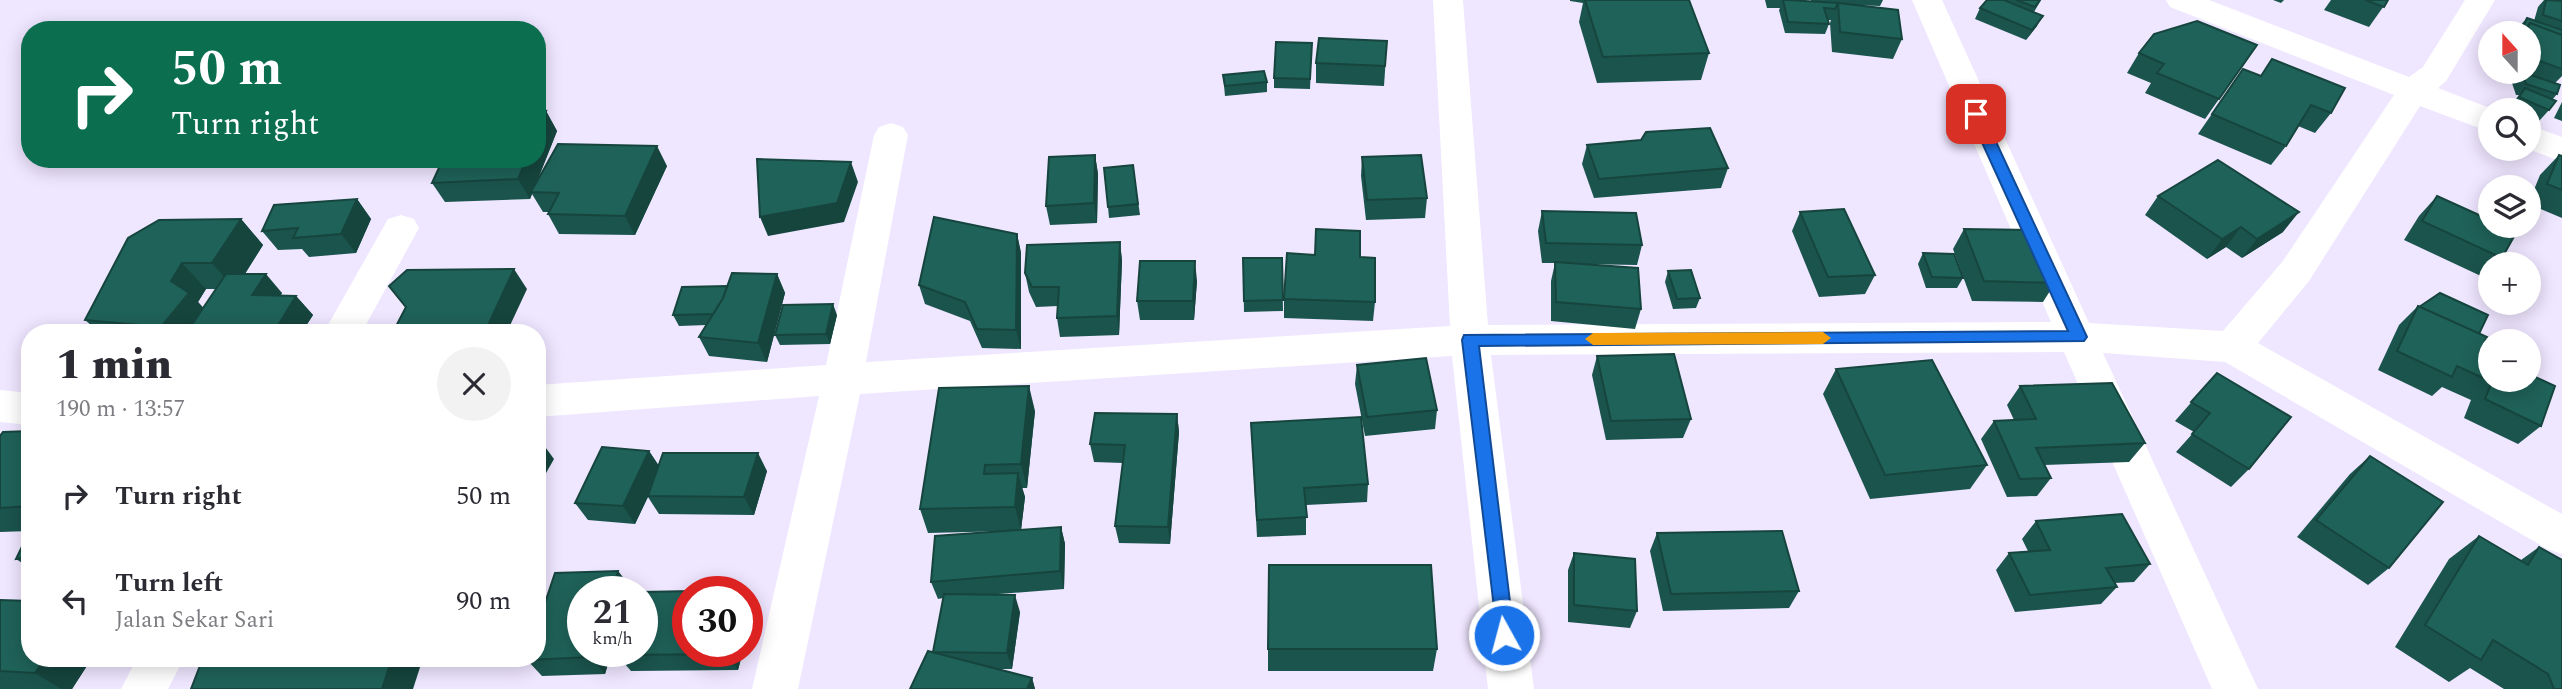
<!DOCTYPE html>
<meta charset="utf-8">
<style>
body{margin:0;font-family:Spectral,serif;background:#f2f2f3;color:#2b2b33;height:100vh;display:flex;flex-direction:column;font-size:26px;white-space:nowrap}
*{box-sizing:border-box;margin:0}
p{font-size:23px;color:#7c7c81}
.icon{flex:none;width:38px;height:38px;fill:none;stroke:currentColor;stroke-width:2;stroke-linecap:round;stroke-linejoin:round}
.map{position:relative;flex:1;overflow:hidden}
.side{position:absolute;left:21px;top:324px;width:525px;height:343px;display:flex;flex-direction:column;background:#fff;border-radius:28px;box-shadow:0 4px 18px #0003}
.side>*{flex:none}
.banner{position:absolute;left:21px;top:21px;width:525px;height:147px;border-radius:28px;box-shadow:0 4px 18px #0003;background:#0b6e4f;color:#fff;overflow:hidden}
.needle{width:46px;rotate:339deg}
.controls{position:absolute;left:2478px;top:21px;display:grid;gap:14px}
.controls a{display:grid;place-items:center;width:63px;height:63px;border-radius:50%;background:#fff;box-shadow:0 4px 18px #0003;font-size:35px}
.speed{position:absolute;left:567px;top:576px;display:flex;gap:14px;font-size:35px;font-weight:700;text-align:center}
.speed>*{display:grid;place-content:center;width:91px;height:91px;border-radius:50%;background:#fff;box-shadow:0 4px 18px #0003;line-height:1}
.speed small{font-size:18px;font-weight:400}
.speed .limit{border:10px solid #d22;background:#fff;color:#111}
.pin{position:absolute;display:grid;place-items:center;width:60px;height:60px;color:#fff;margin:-30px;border-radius:14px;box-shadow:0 4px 10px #0006}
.me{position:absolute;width:77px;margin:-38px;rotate:353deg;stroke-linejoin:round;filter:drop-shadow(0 0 5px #0008)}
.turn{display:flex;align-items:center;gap:24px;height:147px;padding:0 35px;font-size:32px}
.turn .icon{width:91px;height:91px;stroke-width:2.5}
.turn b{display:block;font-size:49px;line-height:60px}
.round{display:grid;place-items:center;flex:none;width:74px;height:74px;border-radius:37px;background:#f2f2f3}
.headline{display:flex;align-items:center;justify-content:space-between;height:119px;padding:0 35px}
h1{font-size:42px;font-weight:800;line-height:52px}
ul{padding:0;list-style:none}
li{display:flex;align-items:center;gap:21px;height:105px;padding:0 35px}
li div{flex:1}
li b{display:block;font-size:26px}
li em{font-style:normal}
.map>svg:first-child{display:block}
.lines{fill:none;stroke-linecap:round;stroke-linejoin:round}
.street{fill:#fff;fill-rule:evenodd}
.wall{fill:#1b544d;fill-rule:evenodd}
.shaded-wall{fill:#16453e}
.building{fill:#1f6259;stroke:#16453e;stroke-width:2}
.route{fill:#1a73e8;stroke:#114b97;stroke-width:2}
.slow{fill:#f59e0b}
</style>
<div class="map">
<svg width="2562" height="689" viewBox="0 0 2562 689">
<rect width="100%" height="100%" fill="#efe6ff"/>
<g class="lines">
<g class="street">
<path d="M1433,0h30l25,325 563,-3 -139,-322h30l147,323 134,8 60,-70 111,-166 -224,-88 -4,-7h43l200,77 14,-10 42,-67h30l-49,81 -8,7 57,22h-5v22l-70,-26 -111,175 -51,62 304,171v40l-15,-5 -322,-187 -122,-9 155,336h-46l-148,-337 -573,3 43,334h-46l-36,-333 -592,38 -62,295h-46l67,-293 -282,21v-32l289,-20 48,-230 5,-8 12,-4 12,4 5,8 -42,227 584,-36z"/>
<path d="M2529,125l33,12v25l-34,-13z"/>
<path d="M401,215l13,4 5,9 -57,104h-38l64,-113z"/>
<path d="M0,390l30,3v32l-30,-3z"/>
<path d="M137,658h47l-16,31h-47z"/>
</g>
</g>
<g class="wall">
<path d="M1570,0h119l20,53 -8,27 -104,3 -18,-61 4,-19 -13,-2z"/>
<path d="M1765,0h41v1h5v-1h72l-3,6 -25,-1 47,34 -9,20 -61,-7 -2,-29 1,-3h-4l2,4 -4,10 -40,-1 -6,-23 1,-2h-13z"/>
<path d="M1987,0h54l-7,12 3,14 -11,14 -51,-21 5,-11z"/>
<path d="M2273,0h11l-3,3z"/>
<path d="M2331,0h57l-19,27 -45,-17z"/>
<path d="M2544,0h14l4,1v75l-7,7 2,11 -5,6 -3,10 -10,11 -10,-5v-6h-14l-6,-2 10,-13h-3l-4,-12 4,-4 -16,-6 1,-1h28v-39h-13l1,-4 10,-11 7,3 4,-14z"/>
<path d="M1387,41l-3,45 -68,-3v-20z"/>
<path d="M1312,43l-2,46 -36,-1v-10z"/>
<path d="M2257,45l-52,74 -60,-26 6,-10 -24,-10 12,-20z"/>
<path d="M2243,69l88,44 -16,20 -17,-7 -12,20 -15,19 -73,-31z"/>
<path d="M1223,75l44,7v10l-42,4z"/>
<path d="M2562,102v19l-8,-3z"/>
<path d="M546,111l11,20 -21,53 131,-18 -32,69 -76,-1 -11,-20 1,-2h-6l-11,-18 -2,5 -85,3 -13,-19z"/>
<path d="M1587,145l141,23 -7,20 -127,10 -12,-34z"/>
<path d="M1095,155l3,19 -1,49 -47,2 -4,-19z"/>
<path d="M2559,155l3,1v62l-33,-14v-2l11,-27z"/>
<path d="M1362,157l65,41 -2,20 -59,2 -5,-44z"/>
<path d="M1133,165l7,50 -31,3 -1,-11z"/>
<path d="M2158,196l125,36 -41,26 -16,-11 -19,12 -62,-44z"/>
<path d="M2437,196l65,62 -7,6h-5v5l-7,8 -79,-37 15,-24z"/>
<path d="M357,199l14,20 -15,34 -47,4 -7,-8 -24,1 -16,-19z"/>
<path d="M1542,211l100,34 -5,20 -58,-1 62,45 -6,20 -84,-8v-40l4,-18h-13l-4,-32z"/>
<path d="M1800,212l75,63 -10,19 -46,3 -27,-66z"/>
<path d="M241,219l22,26 -18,29 37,19 -1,2 15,1 17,19 -11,17h-203l-14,-12zM206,289h10l-13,19 -5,-6z"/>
<path d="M1964,229l91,54 -12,19 -71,-1 -19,-52z"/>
<path d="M1017,234l4,19v96l-39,-1 -12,-27 -45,-17 -6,-19z"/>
<path d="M1120,242l2,19 -3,74 -59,2 -3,-19 1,-12 -22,1 -7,-15 -4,-19z"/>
<path d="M1923,253l40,25 -6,10h-31l-8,-24z"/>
<path d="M1360,257l15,45 -2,19 -89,-3v-19z"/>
<path d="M1243,258h39l1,53 -39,1z"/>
<path d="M1668,271l32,27 -4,10 -23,1 -8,-27z"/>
<path d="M777,274l8,19 -18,69 -58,-6 -10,-19 8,-12 -28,1 -6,-11 54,-29z"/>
<path d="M1197,281l-3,39h-54l-3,-19z"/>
<path d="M2418,306l61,28 1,18 61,74 -23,18 -54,-26 7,-18 -29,-13 -10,9 -54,-26 21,-45z"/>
<path d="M837,315l-7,29 -50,1 -5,-10z"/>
<path d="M1597,356l94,63 -8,19 -77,2 -14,-65z"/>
<path d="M1357,365l80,45 -2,19 -70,7 -10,-52z"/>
<path d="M1836,369l151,96 -17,24 -100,10 -47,-105z"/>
<path d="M2217,373l32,96 -18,18 -55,-35 18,-20 -19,-11z"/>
<path d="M2020,386l125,57 -16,19 -85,3 7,13 -14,18 -30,1 -26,-58 13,-18 20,-1 -7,-15z"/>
<path d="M1035,411l-8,77h-5l3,9 -4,33 40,-3 4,17 -1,45 -79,6 35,17 -8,57h-15l35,9 3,11h-125l24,-36 9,-55 -5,1 -7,-17 78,-51 -81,2 -8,-24z"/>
<path d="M1177,414l2,18 -9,112 -51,-1 -4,-17 8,-63 -29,-1 -4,-18z"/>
<path d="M30,431v137l-14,-9 13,-28 -29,1v-96z"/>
<path d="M1252,441l116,43 -1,18 -61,3v30l-49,2z"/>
<path d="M649,451l10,15 108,5 -13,44 -95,-1 -11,-17 -13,27 -47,-4 -13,-17z"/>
<path d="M2370,456l19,112 -21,17 -71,-48 53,-63z"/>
<path d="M2036,521l114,43 -16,18 -20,1 3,4 -16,17 -86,8 -19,-42 13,-17 19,-2 -6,-12z"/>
<path d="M1657,533l142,58 -10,17 -126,3 -13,-60z"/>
<path d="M2479,536l42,24 18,-13 23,142h-58l-34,-21 -21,14 -54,-35 54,-88z"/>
<path d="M1574,553l63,58 -7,17 -62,-6v-52z"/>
<path d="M618,571l13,17 -48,63h29l-7,23 -63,2 -15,-16z"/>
<path d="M0,600l30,58h62l-20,31h-72z"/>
<path d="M1268,649h169l-4,22h-165z"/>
<path d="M688,651h55l-5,19 -107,1 -14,-16z"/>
</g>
<g class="shaded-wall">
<path d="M2043,16l-6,10 -11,14 6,-10z"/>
<path d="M546,111l11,20 -27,68 -12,-20 8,-20h11v-26z"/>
<path d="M657,146l10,20 -32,69 -10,-19z"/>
<path d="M1095,155l3,19 -1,49 -3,-20z"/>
<path d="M851,162l7,20 -14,40 -76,14 -8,-19z"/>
<path d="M357,199l14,20 -15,34 -15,-19z"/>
<path d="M2299,212l-16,20 -41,26 15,-19z"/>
<path d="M241,219l22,26 -28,44 -23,-26z"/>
<path d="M2241,227l-15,20 -19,12 15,-20z"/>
<path d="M1017,234l4,19v96l-5,-19z"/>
<path d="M1120,242l2,19 -3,74 -2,-19z"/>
<path d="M1195,261l2,20 -3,39 -1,-19z"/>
<path d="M182,263l24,26 -8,13 15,16 -11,14h-36l-5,-5 10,-46z"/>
<path d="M514,269l13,20 -20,43h-22z"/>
<path d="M266,274l16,19 -13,21 -17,-19z"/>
<path d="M777,274l8,19 -18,69 -9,-19z"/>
<path d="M296,296l17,19 -11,17h-28z"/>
<path d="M833,304l4,11 -7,29 -4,-10z"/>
<path d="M1029,386l6,25 -8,77 -6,-24z"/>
<path d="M1177,414l2,18 -9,112 -2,-17z"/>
<path d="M540,440l14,19 -17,30v-43z"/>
<path d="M649,451l12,18 -26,55 -12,-18z"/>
<path d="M758,453l9,18 -13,44 -10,-18z"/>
<path d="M1018,473l7,24 -4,33 -6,-23z"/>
<path d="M1061,527l4,17 -1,45 -4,-18z"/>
<path d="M618,571l13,17 -1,4h-18z"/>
<path d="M1015,595l5,17 -8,57 -5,-16z"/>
<path d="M747,596l7,11 -7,27z"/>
<path d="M593,651h19l-7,23 -14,-17z"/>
<path d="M728,651h15l-5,19 -11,-16z"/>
<path d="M45,658h47l-20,31h-11l-26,-16z"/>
<path d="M392,658h31l-10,31h-31z"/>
<path d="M1032,678l3,11h-8z"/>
</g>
<g class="building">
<path d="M1585,0h104l20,53 -106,4z"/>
<path d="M1783,0h5l50,3 -3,6 -11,-1 5,16 -41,-2z"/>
<path d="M1987,0h17l39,16 -11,14 -52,-22z"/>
<path d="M2016,0h24l-5,7z"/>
<path d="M2365,0h23l-4,7z"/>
<path d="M2546,0l16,1v20l-19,-6z"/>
<path d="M1838,3l60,7 4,29 -62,-7z"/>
<path d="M2527,18l35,12v5l-32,-12 -4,5 -3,-1z"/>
<path d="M2197,21l60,24 -38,54 -62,-26 7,-9 -25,-11 15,-19z"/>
<path d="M2530,23l32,12v34l-33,-12v-24h-3z"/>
<path d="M1319,38l68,3 -2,25 -69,-3z"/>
<path d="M1276,42l36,1 -2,36 -36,-1z"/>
<path d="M2272,59l73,29 -14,25 -20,-8 -25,41 -74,-32 31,-45 18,7z"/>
<path d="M1264,71l3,11 -42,4 -2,-11z"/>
<path d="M2522,72l38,13 -3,9 -31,-10z"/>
<path d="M2525,88l31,13 -7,9 -30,-13z"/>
<path d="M546,111l-9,22v-21z"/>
<path d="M1710,128l18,40 -129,11 -12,-34 54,-5 5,-8z"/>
<path d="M558,144l99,2 -32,70 -77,-2 11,-21 -28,-1z"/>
<path d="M1095,155l-1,48 -48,3 3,-49z"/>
<path d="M1421,155l6,43 -60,2 -5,-43z"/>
<path d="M2559,155l3,1v34l-15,-6z"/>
<path d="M443,159h83l-8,20 -86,4z"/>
<path d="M757,159l94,3 -14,41 -77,14z"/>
<path d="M2218,160l81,52 -42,27 -16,-12 -19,12 -64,-43z"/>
<path d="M1133,165l5,39 -30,3 -4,-39z"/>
<path d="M2437,196l53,24v6h14l13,5 -15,27 -80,-37z"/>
<path d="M357,199l-16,35 -48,4 5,-10 -36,3 12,-26z"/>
<path d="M1844,209l31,66 -47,2 -28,-65z"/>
<path d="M1542,211l94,2 6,32 -96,-2z"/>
<path d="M934,217l83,17 -1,96 -39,-1 -12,-27 -46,-17z"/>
<path d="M241,219l-29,44h-30l-11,18 18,12 -28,34 -76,-7 43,-82 31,-18z"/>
<path d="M1316,229l44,2v26l15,1v44l-91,-3 3,-46 28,2z"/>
<path d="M1964,229l69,1 22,53 -71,-2z"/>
<path d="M1120,242l-3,74 -60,2 2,-31h-27l-7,-14 2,-28z"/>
<path d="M1923,253l31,1 9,24 -31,-1z"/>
<path d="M1243,258h39l1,42 -39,1z"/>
<path d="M1140,261h55l-2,40h-56z"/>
<path d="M1555,262l83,6 3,41 -85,-7z"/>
<path d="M514,269l-29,63h-92l13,-25 -17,-21 18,-16z"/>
<path d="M1691,270l9,28 -23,1 -9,-28z"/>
<path d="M732,273l45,1 -19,69 -59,-6 24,-39z"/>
<path d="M226,274h40l-14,21 44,1 -22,36h-87z"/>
<path d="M727,286l-4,12 -10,16 -40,1 9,-28z"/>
<path d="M2440,293l48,22 -9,19 -60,-27z"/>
<path d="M833,304l-7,30 -51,1 8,-30z"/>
<path d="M2418,306l69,31 -7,15 10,4v24h39v-6l26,12 -14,40 -56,-27 7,-17 -35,-16 -5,11 -55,-26z"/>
<path d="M1674,354l17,65 -80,2 -14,-65z"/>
<path d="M1426,358l11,52 -70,7 -10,-52z"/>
<path d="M1932,360l55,105 -102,10 -49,-106z"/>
<path d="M2217,373l74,44 -42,52 -57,-35 18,-21 -19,-11z"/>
<path d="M2112,383l33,60 -109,5 15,30 -31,1 -26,-58 42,-2 -16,-33z"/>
<path d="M1029,386l-8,78 -36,1 -1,9 34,-1 -3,34 -95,2 19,-121z"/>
<path d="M1095,413l82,1 -9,113 -53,-1 10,-81 -35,-1z"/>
<path d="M1361,417l7,67 -64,4 3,29 -50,3 -6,-97z"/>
<path d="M30,431v75l-30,2v-72l3,-4z"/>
<path d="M602,447l47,4 -26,55 -48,-3z"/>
<path d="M663,453h95l-14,44 -96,-1z"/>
<path d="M2370,456l73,46 -54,66 -73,-48z"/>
<path d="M2122,514l28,50 -44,4 11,19 -87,8 -21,-42 41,-3 -14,-29z"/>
<path d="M1061,527l-1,44 -129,11 4,-46z"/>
<path d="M30,530v27l-14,2z"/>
<path d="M1782,531l17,60 -128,3 -14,-61z"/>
<path d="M2479,536l49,29 11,-18 23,13v129h-8l-6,-15 -55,-34 -12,20 -56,-35z"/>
<path d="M1574,553l61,6 2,52 -63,-6z"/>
<path d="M1269,565h162l6,84h-169z"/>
<path d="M618,571l-6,21h-29v59h10l-2,6 -64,3v-2h10v-31l18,-54z"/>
<path d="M744,590l-1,2h-55v59h40l-1,3 -110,1 2,-4h23v-59z"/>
<path d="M944,594l71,1 -8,58 -74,-1z"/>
<path d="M0,600l30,1v57h15l-10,15 -35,-2z"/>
<path d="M928,651l104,27 -5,11h-117z"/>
<path d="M203,658h189l-10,31h-191z"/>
</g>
<path class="route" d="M1976,109l7,5 104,223 -3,4 -605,5 35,289 -3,6 -7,3 -6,-3 -36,-301 2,-5 604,-4 -99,-217z"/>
<path class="slow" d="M1823,332l8,6 -8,6 -230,1 -8,-6 8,-6z"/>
</svg>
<div class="controls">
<a><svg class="needle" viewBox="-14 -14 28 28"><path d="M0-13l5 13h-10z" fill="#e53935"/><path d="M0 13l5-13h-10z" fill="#7c7c81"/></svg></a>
<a><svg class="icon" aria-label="search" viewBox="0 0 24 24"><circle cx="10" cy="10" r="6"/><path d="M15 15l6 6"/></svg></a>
<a><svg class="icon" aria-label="layers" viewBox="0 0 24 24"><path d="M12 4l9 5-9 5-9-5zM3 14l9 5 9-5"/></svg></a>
<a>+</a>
<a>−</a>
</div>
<div class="speed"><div>21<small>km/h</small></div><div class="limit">30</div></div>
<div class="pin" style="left:1976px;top:114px;background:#d93025"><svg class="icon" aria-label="arrive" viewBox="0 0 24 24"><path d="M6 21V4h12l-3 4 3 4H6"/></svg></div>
<svg class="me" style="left:1504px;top:635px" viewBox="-20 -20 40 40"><circle r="17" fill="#1a73e8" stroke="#fff" stroke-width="3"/><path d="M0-11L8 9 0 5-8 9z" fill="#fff"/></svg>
<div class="banner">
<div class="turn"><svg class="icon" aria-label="right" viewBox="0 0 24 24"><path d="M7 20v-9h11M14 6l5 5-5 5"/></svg><div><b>50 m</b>Turn right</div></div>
</div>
<section class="side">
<div class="headline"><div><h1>1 min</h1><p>190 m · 13:57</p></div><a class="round"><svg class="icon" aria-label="close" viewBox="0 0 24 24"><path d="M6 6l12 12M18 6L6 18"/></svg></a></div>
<ul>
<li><svg class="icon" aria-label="right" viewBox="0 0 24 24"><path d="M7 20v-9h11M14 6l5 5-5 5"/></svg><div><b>Turn right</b></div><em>50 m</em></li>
<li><svg class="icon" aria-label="left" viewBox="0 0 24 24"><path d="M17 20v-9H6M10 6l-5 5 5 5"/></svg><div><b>Turn left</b><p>Jalan Sekar Sari</p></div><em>90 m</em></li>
</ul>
</section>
</div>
